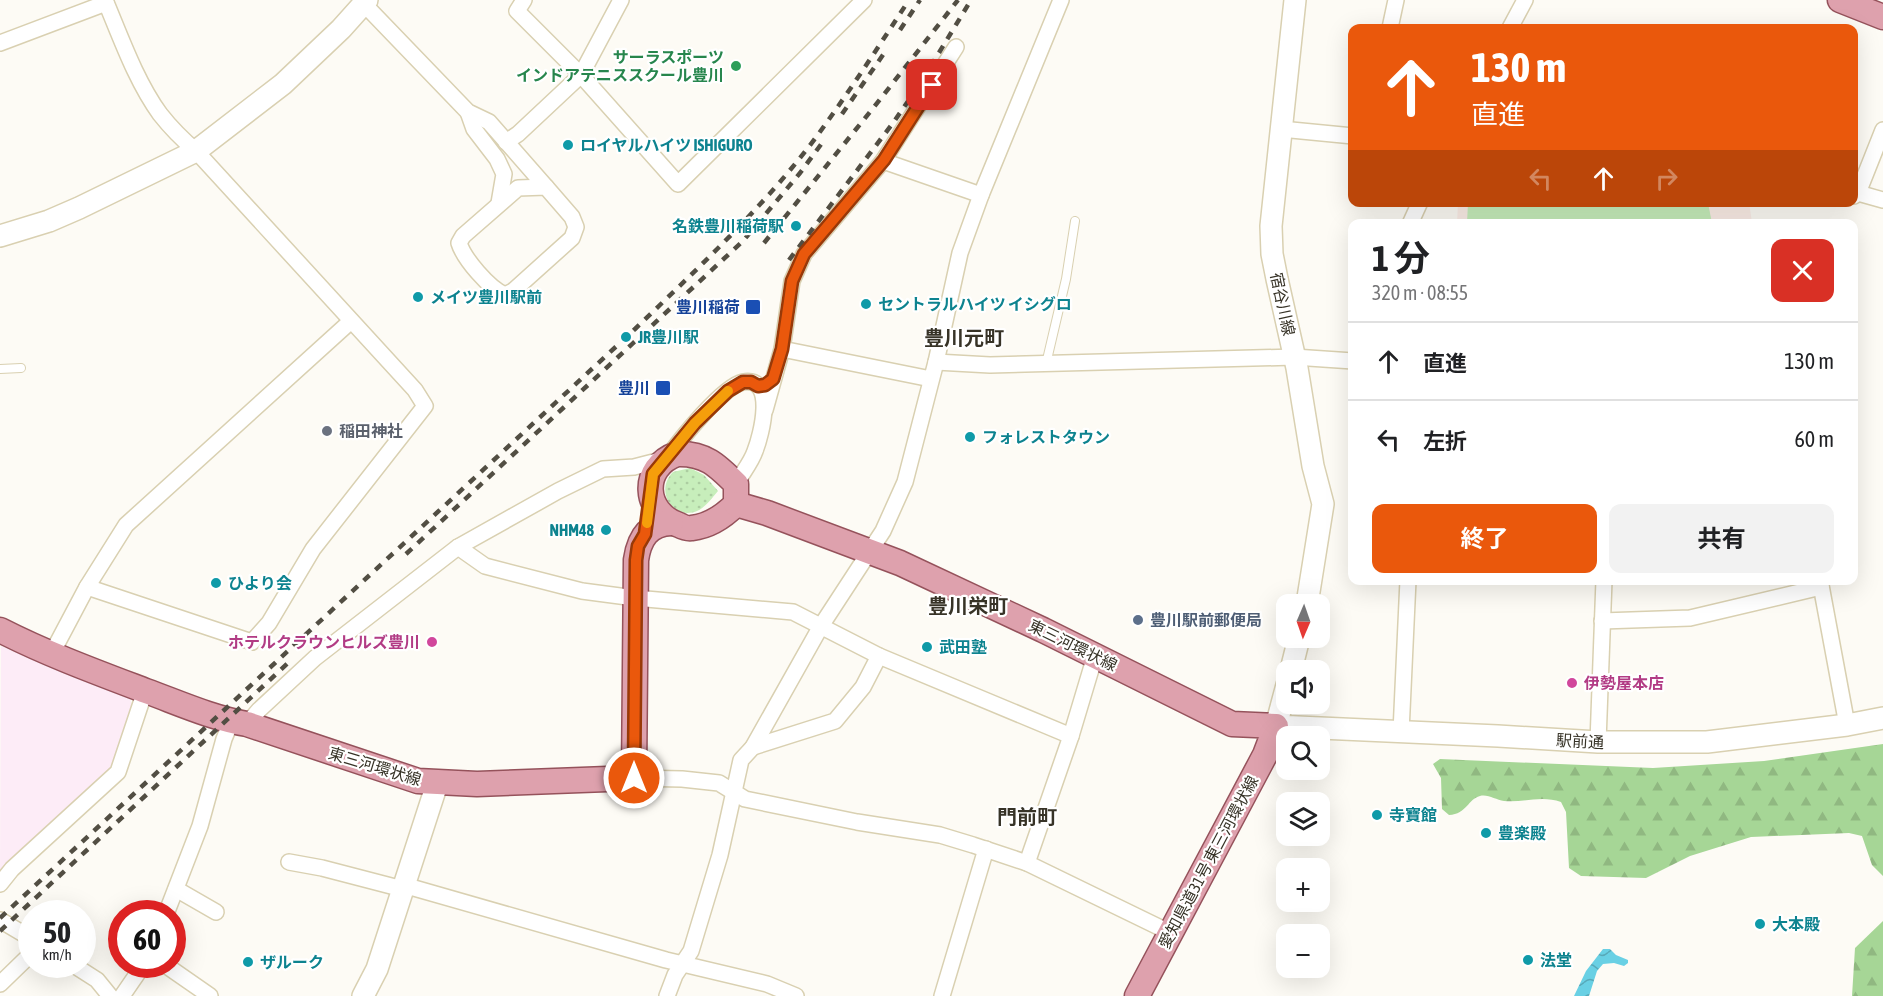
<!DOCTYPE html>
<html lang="ja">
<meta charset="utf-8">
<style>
body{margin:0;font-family:"Asap Condensed","Noto Sans JP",sans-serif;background:#f2f2f2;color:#202124;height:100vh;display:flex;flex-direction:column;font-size:22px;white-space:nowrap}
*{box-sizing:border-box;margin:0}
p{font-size:20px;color:#757577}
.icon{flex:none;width:33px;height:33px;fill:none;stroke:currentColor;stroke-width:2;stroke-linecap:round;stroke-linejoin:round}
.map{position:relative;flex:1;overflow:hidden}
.details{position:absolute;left:1348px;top:219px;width:510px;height:366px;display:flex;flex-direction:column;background:#fff;border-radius:12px;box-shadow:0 6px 24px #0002}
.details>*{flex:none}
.top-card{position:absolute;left:1348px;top:24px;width:510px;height:183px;border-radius:12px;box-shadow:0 6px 24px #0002;background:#ea580c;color:#fff;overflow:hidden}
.needle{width:39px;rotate:182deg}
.buttons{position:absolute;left:1276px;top:594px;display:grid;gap:12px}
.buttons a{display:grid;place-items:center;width:54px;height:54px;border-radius:12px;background:#fff;box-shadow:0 6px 24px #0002;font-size:30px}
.speed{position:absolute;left:18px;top:900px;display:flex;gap:12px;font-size:30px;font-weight:700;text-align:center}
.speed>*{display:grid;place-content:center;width:78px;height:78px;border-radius:50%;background:#fff;box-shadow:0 6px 24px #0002;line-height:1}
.speed small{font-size:15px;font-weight:400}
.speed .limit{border:9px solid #d22;background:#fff;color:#111}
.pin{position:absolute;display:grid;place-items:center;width:51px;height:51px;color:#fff;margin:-26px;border-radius:12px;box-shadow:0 3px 9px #0006}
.me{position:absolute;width:66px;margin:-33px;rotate:0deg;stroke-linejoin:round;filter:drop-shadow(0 0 4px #0008)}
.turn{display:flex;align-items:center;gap:21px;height:126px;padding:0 24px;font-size:27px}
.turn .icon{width:78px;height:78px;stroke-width:2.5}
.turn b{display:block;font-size:42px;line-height:51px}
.lanes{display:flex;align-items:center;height:57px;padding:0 24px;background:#0003;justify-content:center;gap:30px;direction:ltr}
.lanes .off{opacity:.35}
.round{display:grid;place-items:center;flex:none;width:63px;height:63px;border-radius:12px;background:#f2f2f2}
.overview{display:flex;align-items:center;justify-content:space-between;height:102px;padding:0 24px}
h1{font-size:36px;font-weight:700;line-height:45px}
.button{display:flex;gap:12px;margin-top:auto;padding:12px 24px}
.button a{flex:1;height:69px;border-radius:12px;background:#ea580c;color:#fff;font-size:24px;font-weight:700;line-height:69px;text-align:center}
.button a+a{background:#f2f2f2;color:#202124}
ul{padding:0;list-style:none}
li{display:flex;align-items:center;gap:18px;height:78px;padding:0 24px;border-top:2px solid #e0e0e0}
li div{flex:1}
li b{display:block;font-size:22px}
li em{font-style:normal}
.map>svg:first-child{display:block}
.commercial{fill:#fdecf7}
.education{fill:#fceee7}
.grass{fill:url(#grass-dots)}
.forest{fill:url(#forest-firs)}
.pitch{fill:#c7eebb}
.water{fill:url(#water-waves)}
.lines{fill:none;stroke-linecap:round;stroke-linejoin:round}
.lane-casing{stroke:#d9d0b1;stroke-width:10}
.street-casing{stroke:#d9d0b1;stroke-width:18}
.secondary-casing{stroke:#d9d0b1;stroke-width:24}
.primary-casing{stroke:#95525b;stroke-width:27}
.lane{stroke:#fff;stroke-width:8}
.street{stroke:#fff;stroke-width:15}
.secondary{stroke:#fff;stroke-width:21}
.primary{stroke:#dea1ad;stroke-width:24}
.rail{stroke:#524e43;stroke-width:4.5;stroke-dasharray:8 8;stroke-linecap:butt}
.route-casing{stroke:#983908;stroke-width:15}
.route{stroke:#ea580c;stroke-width:10}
.slow{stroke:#f59e0b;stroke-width:10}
.leisure-dot{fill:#2e9e5b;stroke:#fff;stroke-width:2}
.culture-dot{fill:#0f9aa8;stroke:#fff;stroke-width:2}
.transit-dot{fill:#1a4fb4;stroke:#fff;stroke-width:2}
.worship-dot{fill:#6b7280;stroke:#fff;stroke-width:2}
.service-dot{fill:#5c6f8a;stroke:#fff;stroke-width:2}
.hotel-dot{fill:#d1479c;stroke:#fff;stroke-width:2}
.labels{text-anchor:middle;stroke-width:4.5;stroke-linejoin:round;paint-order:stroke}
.leisure-label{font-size:16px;font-weight:bold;fill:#27864d;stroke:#fff;text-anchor:end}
.culture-label{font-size:16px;font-weight:bold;fill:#0d838f;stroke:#fff;text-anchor:start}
.street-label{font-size:16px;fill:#373327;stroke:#fff}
.transit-label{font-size:16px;font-weight:bold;fill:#164399;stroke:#fff;text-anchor:end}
.worship-label{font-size:16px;font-weight:bold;fill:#5b616d;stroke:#fff;text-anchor:start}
.service-label{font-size:16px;font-weight:bold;fill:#4e5e75;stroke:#fff;text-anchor:start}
.hotel-label{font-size:16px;font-weight:bold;fill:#b23c85;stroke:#fff;text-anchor:end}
.quarter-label{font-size:20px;font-weight:bold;fill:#373327;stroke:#fff}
</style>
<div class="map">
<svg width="1883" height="996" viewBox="0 0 1883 996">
<defs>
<pattern id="grass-dots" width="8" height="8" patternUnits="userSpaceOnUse" patternTransform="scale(1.5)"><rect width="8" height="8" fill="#c7eebb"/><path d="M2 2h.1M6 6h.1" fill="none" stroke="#accda1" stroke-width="1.8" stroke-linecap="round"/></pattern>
<pattern id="forest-firs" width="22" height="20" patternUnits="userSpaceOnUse" patternTransform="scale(1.5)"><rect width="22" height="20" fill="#a6d696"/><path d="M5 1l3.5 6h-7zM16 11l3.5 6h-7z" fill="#90b881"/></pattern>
<pattern id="water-waves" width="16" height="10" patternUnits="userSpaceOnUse" patternTransform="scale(1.5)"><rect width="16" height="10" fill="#69d0e4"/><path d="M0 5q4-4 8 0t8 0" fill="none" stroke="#57a9b9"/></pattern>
</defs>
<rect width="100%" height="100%" fill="#fdfbf5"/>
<path class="commercial" d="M1,646l129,53 3,9 -19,61 -114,102z"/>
<path class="education" d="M1749,202l3,21 -295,1 1,-21z"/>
<path class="grass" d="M690,468l14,7 14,16c-6,7 -12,16 -21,20 -24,10 -43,-20 -24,-39z"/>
<g class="forest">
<path d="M1883,744v132l-11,-11 -10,-29 -13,-3 -98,4 -61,19 -44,22 -65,-2 -12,-8 -3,-56 -5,-10c-20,-7 -38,1 -57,-1 -8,-1 -16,-7 -24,-5 -12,3 -13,18 -31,19l-7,-6 -1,-31 -8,-14 7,-5 213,9 111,-7z"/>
<path d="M1883,921v75h-31l3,-48z"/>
</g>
<path class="pitch" d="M1468,203h240l4,20h-245z"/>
<path class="water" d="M1603,949h7l6,6 12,5v3l-4,3 -10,-3 -11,1 -6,7 -8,25h-15l12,-25z"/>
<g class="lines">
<g class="lane-casing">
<g id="lane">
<path d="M1046,364l20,-85 9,-58"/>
<path d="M0,369l21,-1"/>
</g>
</g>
<g class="street-casing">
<g id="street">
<path d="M524,0l-7,11 64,64 97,109 186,-184"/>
<path d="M364,4l104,108 21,10 57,65"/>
<path d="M1390,28l6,-28"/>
<path d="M1510,28l15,-28"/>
<path d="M0,43l106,-40"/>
<path d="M468,112l6,17 23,30 7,15 -5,29"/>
<path d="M1281,129l72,7"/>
<path d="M506,142l12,-8 63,-59 40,-75"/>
<path d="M883,161l98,34"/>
<path d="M546,187l26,30 4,10 -4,11 -59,53 -8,4c-16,-7 -41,-36 -46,-52l4,-7 55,-48z"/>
<path d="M1858,193l25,7"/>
<path d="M1854,196l4,-3 25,-63"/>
<path d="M1410,224l10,-22"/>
<path d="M782,349l149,30"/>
<path d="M936,362l54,3 304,-8 59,4"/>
<path d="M765,410l17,-61 10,-68 12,-27 79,-93 73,-114"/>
<path d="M668,457c12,-17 55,-71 75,-75 34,-6 18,54 12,69 -4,12 -13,22 -19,33"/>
<path d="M458,547l27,19 97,25 53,7 158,14 86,44 192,80"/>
<path d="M1820,580l27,145"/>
<path d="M87,587l165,55 17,-19 44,-74 112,-143 -10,-16 -219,-239c-13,-11 -25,-23 -36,-37 -24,-33 -39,-76 -55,-114"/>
<path d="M1602,621l88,-3 131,-31"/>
<path d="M51,655l36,-68 39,-62 225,-204"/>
<path d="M247,724l12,-14 56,-52 143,-111 100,-56 45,-22 31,-2 31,-8"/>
<path d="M1401,732l7,-152"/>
<path d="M1598,742l6,-162"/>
<path d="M753,747l82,-26 28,-34 16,-31"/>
<path d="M634,778l48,1 37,4 26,16 112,23 83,13 33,10 54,18 144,70"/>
<path d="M289,862l33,6 73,19 19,1 252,72 101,24 29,12"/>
<path d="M1027,863l44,-127 24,-80"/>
<path d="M0,884l12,-15 106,-97 27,-81"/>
<path d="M176,889l40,23"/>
<path d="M166,914l34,-88 24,-87 7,-17"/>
<path d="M0,920l32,19"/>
<path d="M72,964l25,16 13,16"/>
<path d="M164,964l46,32"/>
<path d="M0,984l32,-31"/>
<path d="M122,996l22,-32"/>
<path d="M667,996l8,-21 16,-24 29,-96 21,-95 12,-13 68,-121 62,-95 22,-49 31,-120 24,-109 21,-58 80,-195"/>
<path d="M942,996l44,-147"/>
</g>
</g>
<g class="secondary-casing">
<g id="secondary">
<path d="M1295,0l-24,226 1,28 5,25 20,89 16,98 10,38 -16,100"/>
<path d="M0,236l49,-15 30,-13 117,-57 87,-67 58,-55 26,-29"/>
<path d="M1291,670l8,-32"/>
<path d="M1287,685l-11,41 222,10 100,6h109l140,-17 36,-7"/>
<path d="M363,996l14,-27 60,-185"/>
</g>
</g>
<g class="primary-casing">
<g id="primary">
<path d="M1840,0l43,17"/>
<path d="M677,454c28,-1 40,11 59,30v20c-12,12 -26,22 -44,24 -5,1 -9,-1 -13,-3 -36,-12 -39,-58 -2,-71z"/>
<path d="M736,504l31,9 133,50 143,67 189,94 44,2 -11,29 -128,241"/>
<path d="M0,630c47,24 96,42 146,61 33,12 66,27 101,33l171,57 59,3 157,-6 2,-218c3,-21 12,-36 35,-37"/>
</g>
</g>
<use href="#lane" class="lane"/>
<use href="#street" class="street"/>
<use href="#secondary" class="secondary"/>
<use href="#primary" class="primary"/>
<g class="rail">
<path d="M900,30l20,-30"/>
<path d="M842,114l43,-62"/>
<path d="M764,243l110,-136 84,-107"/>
<path d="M789,260l104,-137 27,-39 51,-84"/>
<path d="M406,554l337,-313 57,-68 25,-34"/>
<path d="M0,918l635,-589c63,-61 129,-122 182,-193 32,-44 62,-90 92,-136"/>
<path d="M0,931l288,-268"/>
</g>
</g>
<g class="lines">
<g class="route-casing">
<path id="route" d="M634,778l2,-218 2,-14 7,-12 8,-60 42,-51 33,-32 15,-9h8l7,4 7,-1 8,-6 9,-30 10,-68 12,-27 80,-94 48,-75"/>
</g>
<use href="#route" class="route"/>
<path class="slow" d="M647,523l6,-49 42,-51 33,-32"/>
</g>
<circle class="leisure-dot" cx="736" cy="66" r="6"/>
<g class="culture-dot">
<circle cx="568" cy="145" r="6"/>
<circle cx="796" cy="226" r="6"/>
<circle cx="418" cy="297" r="6"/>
<circle cx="866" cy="304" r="6"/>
<circle cx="626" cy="337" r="6"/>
<circle cx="970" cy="437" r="6"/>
<circle cx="606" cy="530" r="6"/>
<circle cx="216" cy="583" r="6"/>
<circle cx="927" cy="647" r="6"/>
<circle cx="1377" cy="815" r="6"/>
<circle cx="1486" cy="833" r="6"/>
<circle cx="1760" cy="924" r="6"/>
<circle cx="1528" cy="960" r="6"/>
<circle cx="248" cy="962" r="6"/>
</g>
<g class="transit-dot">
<rect x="745" y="299" width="16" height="16" rx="3"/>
<rect x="655" y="380" width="16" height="16" rx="3"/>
</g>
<circle class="worship-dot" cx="327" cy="431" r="6"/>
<circle class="service-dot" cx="1138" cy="620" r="6"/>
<g class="hotel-dot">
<circle cx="432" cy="642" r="6"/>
<circle cx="1572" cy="683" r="6"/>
</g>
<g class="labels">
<g class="leisure-label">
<text x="724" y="63">サーラスポーツ<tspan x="724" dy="18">インドアテニススクール豊川</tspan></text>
</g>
<g class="culture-label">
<text x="580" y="151">ロイヤルハイツ ISHIGURO</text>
<text x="784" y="232" text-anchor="end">名鉄豊川稲荷駅</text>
<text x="430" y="303">メイツ豊川駅前</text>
<text x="878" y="310">セントラルハイツ イシグロ</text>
<text x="638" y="343">JR豊川駅</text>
<text x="982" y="443">フォレストタウン</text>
<text x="594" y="536" text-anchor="end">NHM48</text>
<text x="228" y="589">ひより会</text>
<text x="939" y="653">武田塾</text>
<text x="1389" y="821">寺寶館</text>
<text x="1498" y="839">豊楽殿</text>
<text x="1772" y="930">大本殿</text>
<text x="1540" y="966">法堂</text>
<text x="260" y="968">ザルーク</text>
</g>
<g class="street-label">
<text transform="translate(1283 304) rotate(78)" y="6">宿谷川線</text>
<text transform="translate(1073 645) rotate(26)" y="6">東三河環状線</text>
<text transform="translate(1580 741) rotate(3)" y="6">駅前通</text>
<text transform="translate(375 766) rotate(17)" y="6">東三河環状線</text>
<text transform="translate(1208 862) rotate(-62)" y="6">愛知県道31号 東三河環状線</text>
</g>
<g class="transit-label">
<text x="740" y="313">豊川稲荷</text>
<text x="650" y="394">豊川</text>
</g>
<g class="worship-label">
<text x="339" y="437">稲田神社</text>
</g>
<g class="service-label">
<text x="1150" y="626">豊川駅前郵便局</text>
</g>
<g class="hotel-label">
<text x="420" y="648">ホテルクラウンヒルズ豊川</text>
<text x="1584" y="689" text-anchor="start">伊勢屋本店</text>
</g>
<g class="quarter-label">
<text x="964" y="345">豊川元町</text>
<text x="968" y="613">豊川栄町</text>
<text x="1027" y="824">門前町</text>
</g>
</g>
</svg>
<div class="buttons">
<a><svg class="needle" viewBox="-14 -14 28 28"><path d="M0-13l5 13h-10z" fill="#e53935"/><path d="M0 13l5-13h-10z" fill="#757577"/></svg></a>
<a><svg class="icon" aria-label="sound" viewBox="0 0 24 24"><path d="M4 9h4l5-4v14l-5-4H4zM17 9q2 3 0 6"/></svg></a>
<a><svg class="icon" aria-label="search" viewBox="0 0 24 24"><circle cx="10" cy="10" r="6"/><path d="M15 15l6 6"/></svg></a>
<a><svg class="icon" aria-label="layers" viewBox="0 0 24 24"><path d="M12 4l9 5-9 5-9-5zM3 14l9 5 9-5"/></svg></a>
<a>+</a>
<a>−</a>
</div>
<div class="speed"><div>50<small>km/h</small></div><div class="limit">60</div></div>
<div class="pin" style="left:932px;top:85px;background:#d93025"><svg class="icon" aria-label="arrive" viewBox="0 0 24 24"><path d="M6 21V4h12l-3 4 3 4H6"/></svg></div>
<svg class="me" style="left:634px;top:778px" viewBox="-20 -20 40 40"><circle r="17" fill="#ea580c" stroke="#fff" stroke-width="3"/><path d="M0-11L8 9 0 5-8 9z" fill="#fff"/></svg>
<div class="top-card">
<div class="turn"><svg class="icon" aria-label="ahead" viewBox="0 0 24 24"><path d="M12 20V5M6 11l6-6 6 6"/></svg><div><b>130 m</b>直進</div></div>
<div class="lanes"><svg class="icon off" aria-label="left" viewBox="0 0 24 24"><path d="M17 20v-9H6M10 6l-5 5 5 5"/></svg><svg class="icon" aria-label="ahead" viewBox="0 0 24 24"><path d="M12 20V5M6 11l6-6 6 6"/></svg><svg class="icon off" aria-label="right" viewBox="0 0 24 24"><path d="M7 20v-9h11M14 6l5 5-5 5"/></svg></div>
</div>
<section class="details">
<div class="overview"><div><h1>1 分</h1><p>320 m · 08:55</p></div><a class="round" style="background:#d93025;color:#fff"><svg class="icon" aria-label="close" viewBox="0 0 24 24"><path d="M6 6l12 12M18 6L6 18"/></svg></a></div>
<ul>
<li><svg class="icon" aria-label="ahead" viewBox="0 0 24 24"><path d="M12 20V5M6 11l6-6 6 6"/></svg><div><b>直進</b></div><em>130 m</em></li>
<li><svg class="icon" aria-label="left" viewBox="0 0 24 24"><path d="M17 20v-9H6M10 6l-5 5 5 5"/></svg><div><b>左折</b></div><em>60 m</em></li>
</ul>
<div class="button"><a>終了</a><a>共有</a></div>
</section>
</div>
